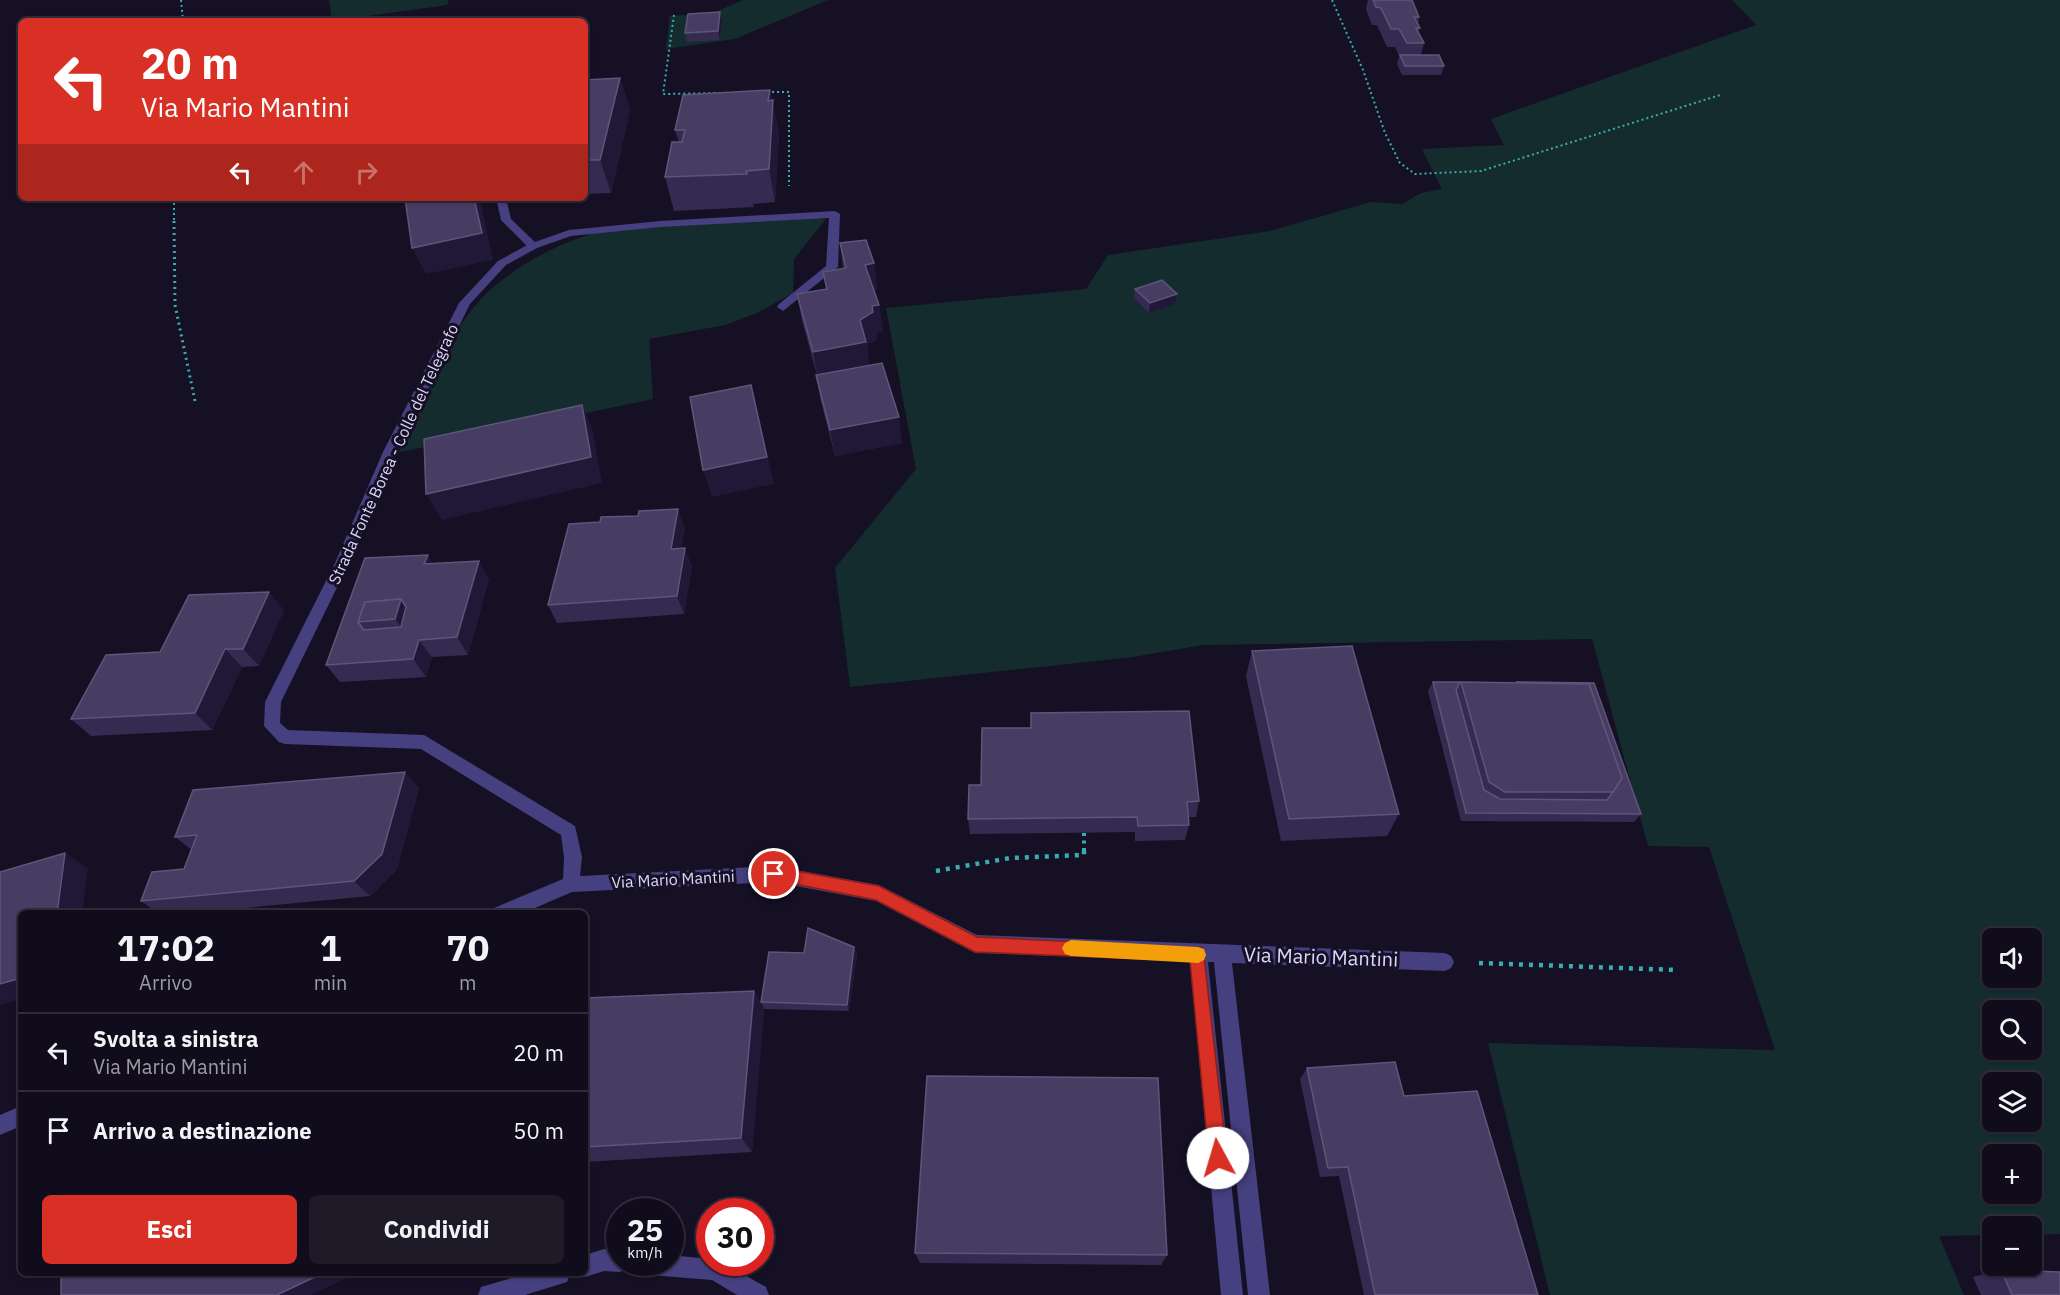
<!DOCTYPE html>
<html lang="it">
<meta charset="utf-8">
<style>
body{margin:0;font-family:"IBM Plex Sans",sans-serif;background:#1e1a28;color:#f1f3f6;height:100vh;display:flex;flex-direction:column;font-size:22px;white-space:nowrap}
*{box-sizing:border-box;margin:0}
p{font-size:20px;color:#9c9ba3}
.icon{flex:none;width:33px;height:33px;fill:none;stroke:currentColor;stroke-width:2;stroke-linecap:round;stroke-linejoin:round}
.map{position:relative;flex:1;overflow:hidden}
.drawer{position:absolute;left:18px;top:910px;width:570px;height:366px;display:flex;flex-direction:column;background:#100c1b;border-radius:9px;box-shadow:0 2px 4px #0004,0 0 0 2px #302c3a}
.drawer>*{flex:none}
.hud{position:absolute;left:18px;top:18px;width:570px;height:183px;border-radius:9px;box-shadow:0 2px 4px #0004,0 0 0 2px #302c3a;background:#d93025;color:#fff;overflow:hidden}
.tools{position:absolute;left:1982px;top:928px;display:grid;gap:12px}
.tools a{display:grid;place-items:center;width:60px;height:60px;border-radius:9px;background:#100c1b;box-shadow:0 2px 4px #0004,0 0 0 2px #302c3a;font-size:30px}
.speed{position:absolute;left:606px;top:1198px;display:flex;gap:12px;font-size:30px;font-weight:700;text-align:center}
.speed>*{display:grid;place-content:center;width:78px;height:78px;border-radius:50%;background:#100c1b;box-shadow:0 2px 4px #0004,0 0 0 2px #302c3a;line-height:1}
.speed small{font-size:15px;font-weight:400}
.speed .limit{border:9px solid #d22;background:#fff;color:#111}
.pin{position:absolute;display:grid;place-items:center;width:51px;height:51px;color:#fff;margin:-26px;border:3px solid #fff;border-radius:50%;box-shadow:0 2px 6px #0007}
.me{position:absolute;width:66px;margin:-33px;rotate:354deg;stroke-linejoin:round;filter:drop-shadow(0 0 4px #0008)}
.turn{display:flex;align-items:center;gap:21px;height:126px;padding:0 24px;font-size:27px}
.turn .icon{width:78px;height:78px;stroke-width:2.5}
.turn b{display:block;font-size:42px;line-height:51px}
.lanes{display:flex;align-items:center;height:57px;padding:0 24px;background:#0003;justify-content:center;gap:30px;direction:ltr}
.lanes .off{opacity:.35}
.eta{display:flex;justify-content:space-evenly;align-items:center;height:102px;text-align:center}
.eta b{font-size:36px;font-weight:700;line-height:42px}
.button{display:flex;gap:12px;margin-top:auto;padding:12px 24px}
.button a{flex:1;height:69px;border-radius:9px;background:#d93025;color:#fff;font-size:24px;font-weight:700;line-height:69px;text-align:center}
.button a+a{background:#1e1a28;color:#f1f3f6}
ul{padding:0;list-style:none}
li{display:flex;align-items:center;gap:18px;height:78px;padding:0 24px;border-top:2px solid #302c3a}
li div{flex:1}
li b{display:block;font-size:22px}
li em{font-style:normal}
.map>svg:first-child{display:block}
.green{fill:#142c2e;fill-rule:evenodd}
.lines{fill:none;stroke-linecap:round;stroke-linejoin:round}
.path-far3{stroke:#38adaf;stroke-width:2;stroke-dasharray:2 3;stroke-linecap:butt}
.path-far2{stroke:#38adaf;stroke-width:3;stroke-dasharray:2 4;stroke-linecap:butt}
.path-far1{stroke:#38adaf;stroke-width:4;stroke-dasharray:3 4.5;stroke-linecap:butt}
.path{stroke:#38adaf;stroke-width:4.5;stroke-dasharray:4 6;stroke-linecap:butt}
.lane{fill:#463f80;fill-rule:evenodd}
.street{fill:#463f80;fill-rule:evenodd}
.wall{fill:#352b51}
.shaded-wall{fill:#201837}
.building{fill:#473d63;stroke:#5e557b;stroke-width:1.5;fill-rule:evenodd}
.route{fill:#d93025;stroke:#8d1f18;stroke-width:1.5}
.slow{fill:#f59e0b}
.labels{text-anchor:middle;stroke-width:6;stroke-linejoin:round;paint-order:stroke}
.street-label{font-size:16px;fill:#ddd6fc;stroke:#151024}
.near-street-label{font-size:20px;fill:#ddd6fc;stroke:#151024}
</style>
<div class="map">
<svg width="2060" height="1295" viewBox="0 0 2060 1295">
<rect width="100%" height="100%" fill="#151024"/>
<g class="green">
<path d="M329,0h120l-2,5 -115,16z"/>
<path d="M743,0h85l-93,39 -69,10 4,-33 43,-3z"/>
<path d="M1732,0h328v1234l-29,1v-8h-39v8l-53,1 25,59h-414l-62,-252 287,7 -66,-203 -61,-1 -56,-207 -389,6 -70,12 -283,30 -15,-119 81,-99 -30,-161 200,-19 22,-34 162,-24 101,-29 31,2 19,-11 21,-4 -20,-40 82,-4 -13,-26 265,-94zM1992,939h39v39h-39zM1992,1011h39v39h-39zM1992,1083h39v39h-39zM1992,1155h39v39h-39z"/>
<path d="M790,216l36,3 -32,40 -1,34 -36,20 -32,12 -76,14 4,60 -257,54c22,-43 48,-111 78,-146 33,-39 81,-62 128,-77z"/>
</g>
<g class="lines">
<g class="path-far3">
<path d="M181,0l2,21"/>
<path d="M1332,0l31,70 22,63 15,30 15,11 66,-3 239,-76"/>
<path d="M674,15l-11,79 58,-1"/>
<path d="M767,92h22v94"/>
<path d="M174,198v24"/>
</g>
<path class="path-far2" d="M174,221l1,84 20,96"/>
<path class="path-far1" d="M1084,833v20"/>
<g class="path">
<path d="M936,871l74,-13 74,-3v-4"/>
<path d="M262,914l2,-8"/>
<path d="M1479,963l198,7"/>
</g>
<path class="lane" d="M496,198h10l5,21 26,25v4h-8l-28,-28z"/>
<g class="street">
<path d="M835,211l5,3 -2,53 -55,44 -6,-4 2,-3 47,-38 3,-48 -169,9 -89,9 -34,12 -31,17 -36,39 -73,148 -48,111 -68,139 -1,21 8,7 136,5 151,91 7,31 -2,19 194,-10 105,19 98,50 468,18 6,3 3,6 -3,6 -6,3 -213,-8 38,332h-22l-34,-333h-6l35,333h-22l-31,-334 -215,-8 -99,-52 -102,-19 -202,10 -51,22h-30l3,-6 69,-29 1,-22 -3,-22 -140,-86 -136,-5 -6,-2 -15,-16 1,-24 70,-139 48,-111 76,-149 39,-42 31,-17 40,-14 91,-9z"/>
<path d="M21,1106v20l-21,9v-20z"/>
<path d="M604,1249l16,1v13h50v-8l40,4v4h13l43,24 3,8h-32l-25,-15 -75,-6 -7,-4 -2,-3 -8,5 -16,-1 -19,6 -7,-3h7v-19z"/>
<path d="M525,1274h45l-3,8 -42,13h-47l3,-8z"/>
</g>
</g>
<g class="wall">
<path d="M1368,0h44l7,17 -1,7 2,4 -2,5 6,10 -3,12 23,11 -3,9h-39l-5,-11 2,-8 -4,-9h-8l-10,-22h-5l-6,-16z"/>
<path d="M722,21l-2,19 -33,2 -2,-9z"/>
<path d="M620,78l10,32 -19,83 -26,1v-114z"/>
<path d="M772,101l7,32 -4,69 -22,2 1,3 -80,4 -9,-34 14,-35 -4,-12z"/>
<path d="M840,243l34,20 3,27 -3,1 5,14 4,26 -7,2 1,6 -10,6 2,20 33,78 -67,13 -14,-54 -5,-27h1l-15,-54 -5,-27 29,-5 -3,-17 20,-3z"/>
<path d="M1135,289l40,15 -26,9 -15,-15z"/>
<path d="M685,528l-4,20 11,18 -8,48 -127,9 -9,-18z"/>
<path d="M365,558l69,6 55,15 -21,76 -36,2 -6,20 -86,5 -14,-17z"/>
<path d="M284,610l-25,56 -17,1 -30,63 -121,6 -20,-17 89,-67z"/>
<path d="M1252,651l147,163 -12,22 -106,5 -35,-165z"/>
<path d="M1433,682h28l180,132 -7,8 -173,-1 -33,-130z"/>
<path d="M405,772l14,16 -22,81 -27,27 -188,18h-23l-18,-13 43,-32 8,-19 -17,-13z"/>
<path d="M969,785l230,16 -3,16h-8l1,8 -4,15 -50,1v-9l-165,2 -2,-15z"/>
<path d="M854,947l3,7 -8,57 -85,-2 -3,-7z"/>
<path d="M754,991l10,18 -12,143 -167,10v-164z"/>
<path d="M1307,1068l97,28 134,199h-174l-25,-119 -19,1 -20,-98z"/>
<path d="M915,1253l252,2 -6,10 -241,-2z"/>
<path d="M2001,1270l59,25h-79l-8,-18z"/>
</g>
<g class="shaded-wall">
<path d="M720,12l2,9 -2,19 -2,-9z"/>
<path d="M620,78l10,32 -19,83 -11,-33z"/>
<path d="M770,90l9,43 -4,69 -6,-33 -1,-68z"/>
<path d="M474,198h4l4,10 11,52 -67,14 -14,-26z"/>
<path d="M874,263l3,27 -8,2 -4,-27z"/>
<path d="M1177,294l-2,10 -26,9 1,-10z"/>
<path d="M879,305l4,26 -7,2 1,6 -10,6 3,24 -52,10 -5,-27 47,-32 12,-14z"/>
<path d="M751,385l23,99 -62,13 -9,-27z"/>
<path d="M582,405l11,27 9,51 -160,37 -16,-26z"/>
<path d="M899,417l3,26 -67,13 -5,-26z"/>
<path d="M678,509l7,19 -7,39 -7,-18z"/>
<path d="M685,548l7,18 -8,48 -7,-18z"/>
<path d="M428,555l11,18 -15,-9z"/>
<path d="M479,561l10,18 -21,76 -11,-18z"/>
<path d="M269,592l15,18 -25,56 -16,-17z"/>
<path d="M401,599l17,26 -5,19 -18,-25z"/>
<path d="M419,640l13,17 -6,20 -13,-18z"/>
<path d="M225,649l17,18 -30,63 -17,-17z"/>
<path d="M405,772l14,16 -22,81 -27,27 -16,-15z"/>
<path d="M65,853l23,15 -6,46h-25z"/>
<path d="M854,947l3,7 -8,57 -2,-6z"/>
<path d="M21,978v21l-21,6v-21z"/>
<path d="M754,991l10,18 -12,143 -11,-14z"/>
<path d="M321,1274h34l-44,21h-34z"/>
</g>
<g class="building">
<path d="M1373,0h39l7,17h-5l6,11h-4l8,15h-17l-8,-14h-8l-10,-21 -5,-1z"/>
<path d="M720,12l-2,19 -33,2 3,-19z"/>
<path d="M1400,55h39l5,11h-39z"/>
<path d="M620,78l-20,82h-15v-80z"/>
<path d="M770,90l-2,11 5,-1 -4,69 -23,2 1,3 -82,3 7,-35h10l3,-12h-10l8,-35z"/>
<path d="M405,198h69l8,35 -70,15z"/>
<path d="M866,240l8,23 -9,2 14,40 -7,1 1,6 -13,8 6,22 -53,10 -16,-58 30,-5 -4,-17 23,-4 -6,-25z"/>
<path d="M1162,280l15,14 -27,9 -15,-14z"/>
<path d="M882,363l17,54 -69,13 -14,-55z"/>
<path d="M751,385l16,72 -64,13 -13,-73z"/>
<path d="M582,405l9,52 -165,37 -2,-55z"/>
<path d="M678,509l-7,40 14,-1 -8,48 -129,9 21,-81 31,-2 1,-5 37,-1 1,-5z"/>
<path d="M428,555l-4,9 55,-3 -22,76 -38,3 -6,19 -87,6 39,-107zM401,599l5,8 -5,20 -37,3 -6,-8 7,-20z"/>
<path d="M269,592l-26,57h-18l-30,64 -124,6 35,-64 54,-3 29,-57z"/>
<path d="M401,599l-6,20 -37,3 7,-20z"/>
<path d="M1352,646l47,168 -110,5 -37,-168z"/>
<path d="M1433,682h27l-4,8 28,100 16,9 107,1 6,-8 9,-14 -33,-94 -73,-2 78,1 47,131 -175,-1z"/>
<path d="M1461,682l128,2 33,94 -9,14h-108l-16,-10z"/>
<path d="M1189,711l10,90 -12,1 2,23 -51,1 -1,-9 -169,2 1,-34h12l1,-57h49v-15z"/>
<path d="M405,772l-23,82 -28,27 -213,20 11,-29 32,-3 13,-34 -22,2 18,-47z"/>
<path d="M65,853l-8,61h-36v64l-21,6v-112z"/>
<path d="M808,928l46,19 -7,58 -86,-3 8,-50 35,1z"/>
<path d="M754,991l-13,147 -156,9v-149z"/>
<path d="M1395,1062l9,34 73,-5 61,204h-163l-27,-128 -20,1 -21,-100z"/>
<path d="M927,1076l231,2 9,177 -252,-2z"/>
<path d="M2001,1270l59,2v23h-48z"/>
<path d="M61,1274h260l-44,21h-216z"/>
</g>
<path class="route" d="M774,867l105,19 98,51 226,11 24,210 -2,7 -7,2 -6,-2 -3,-7 -19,-197 -215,-9 -99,-52 -107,-21 -3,-5 3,-5z"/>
<path class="slow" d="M1071,940l127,7 6,2 2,6 -2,5 -6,3 -127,-7 -6,-2 -3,-6 3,-5z"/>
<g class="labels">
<g class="street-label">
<text transform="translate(393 454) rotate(-65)" y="6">Strada Fonte Borea - Colle del Telegrafo</text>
<text transform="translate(673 879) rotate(-3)" y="6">Via Mario Mantini</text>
</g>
<g class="near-street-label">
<text transform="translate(1321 957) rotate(2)" y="7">Via Mario Mantini</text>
</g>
</g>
</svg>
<div class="tools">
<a><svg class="icon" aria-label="sound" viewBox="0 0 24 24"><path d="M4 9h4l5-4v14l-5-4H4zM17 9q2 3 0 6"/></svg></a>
<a><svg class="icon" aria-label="search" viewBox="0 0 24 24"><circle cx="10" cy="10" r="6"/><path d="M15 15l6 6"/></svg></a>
<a><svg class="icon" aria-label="layers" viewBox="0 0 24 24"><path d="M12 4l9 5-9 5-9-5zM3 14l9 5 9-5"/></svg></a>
<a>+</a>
<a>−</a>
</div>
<div class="speed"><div>25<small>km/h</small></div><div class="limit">30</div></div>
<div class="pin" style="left:774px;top:874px;background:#d93025"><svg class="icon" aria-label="arrive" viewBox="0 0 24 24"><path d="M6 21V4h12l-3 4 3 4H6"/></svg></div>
<svg class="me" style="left:1218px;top:1158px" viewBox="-20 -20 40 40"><circle r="19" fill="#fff"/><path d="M0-13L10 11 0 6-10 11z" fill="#d93025"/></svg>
<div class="hud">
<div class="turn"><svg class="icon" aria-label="left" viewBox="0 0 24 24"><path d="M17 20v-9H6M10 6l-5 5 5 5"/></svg><div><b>20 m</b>Via Mario Mantini</div></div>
<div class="lanes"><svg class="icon" aria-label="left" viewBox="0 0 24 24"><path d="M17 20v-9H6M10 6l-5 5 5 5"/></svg><svg class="icon off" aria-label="ahead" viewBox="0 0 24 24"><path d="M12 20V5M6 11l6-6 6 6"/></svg><svg class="icon off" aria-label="right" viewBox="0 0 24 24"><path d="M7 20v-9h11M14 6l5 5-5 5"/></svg></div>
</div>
<section class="drawer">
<div class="eta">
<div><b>17:02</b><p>Arrivo</p></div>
<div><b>1</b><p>min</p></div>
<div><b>70</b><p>m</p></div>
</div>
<ul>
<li><svg class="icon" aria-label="left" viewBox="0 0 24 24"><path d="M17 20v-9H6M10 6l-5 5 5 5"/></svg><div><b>Svolta a sinistra</b><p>Via Mario Mantini</p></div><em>20 m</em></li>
<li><svg class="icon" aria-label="arrive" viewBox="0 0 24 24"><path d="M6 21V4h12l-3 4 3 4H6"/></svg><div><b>Arrivo a destinazione</b></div><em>50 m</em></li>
</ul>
<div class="button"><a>Esci</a><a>Condividi</a></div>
</section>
</div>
